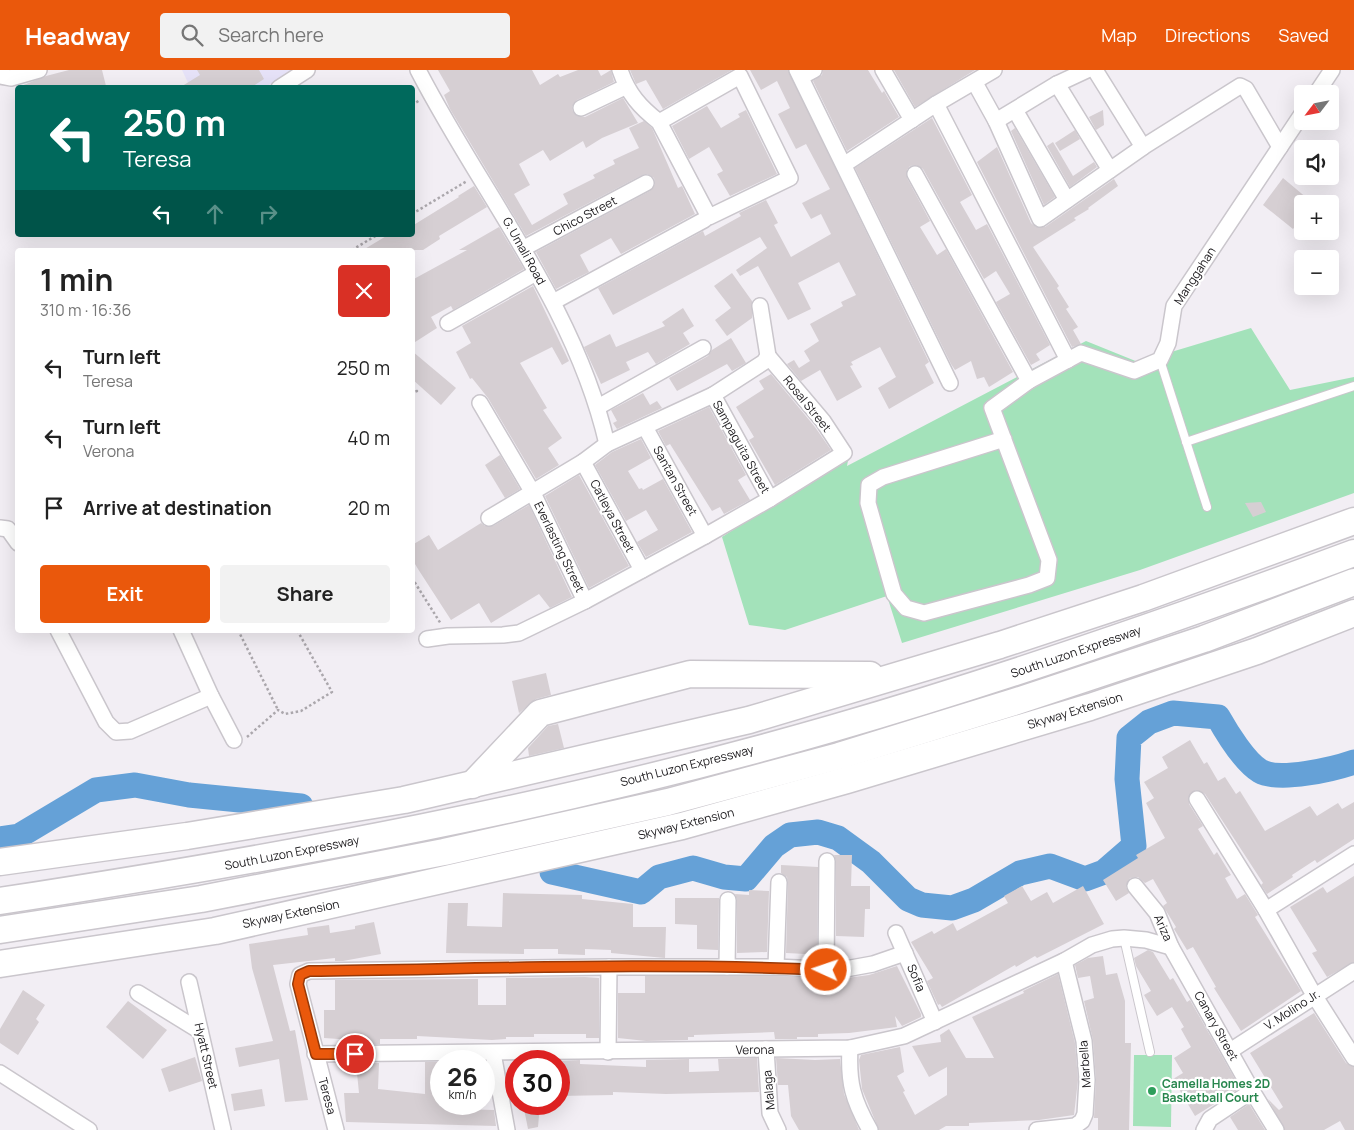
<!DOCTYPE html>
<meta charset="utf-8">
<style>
body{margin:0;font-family:Manrope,sans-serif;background:#f2f2f2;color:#222;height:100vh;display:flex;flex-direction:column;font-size:19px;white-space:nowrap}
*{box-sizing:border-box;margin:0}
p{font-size:16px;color:#767676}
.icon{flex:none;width:28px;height:28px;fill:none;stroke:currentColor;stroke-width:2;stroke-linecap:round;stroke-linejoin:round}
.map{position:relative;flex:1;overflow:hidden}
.drawer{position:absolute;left:15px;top:178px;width:400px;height:385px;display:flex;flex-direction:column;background:#fff;border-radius:5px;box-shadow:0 5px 20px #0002}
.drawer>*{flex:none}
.guide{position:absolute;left:15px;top:15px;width:400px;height:152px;border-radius:5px;box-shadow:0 5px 20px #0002;background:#00695c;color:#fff;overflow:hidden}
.needle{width:32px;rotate:238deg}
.buttons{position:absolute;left:1294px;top:15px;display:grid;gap:10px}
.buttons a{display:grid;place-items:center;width:45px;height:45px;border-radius:5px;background:#fff;box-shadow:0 5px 20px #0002;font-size:25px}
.speed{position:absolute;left:430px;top:980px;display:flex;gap:10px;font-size:25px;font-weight:700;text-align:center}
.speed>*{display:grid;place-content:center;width:65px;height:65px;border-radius:50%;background:#fff;box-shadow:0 5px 20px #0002;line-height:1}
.speed small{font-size:12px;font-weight:400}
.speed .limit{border:8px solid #d22;background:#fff;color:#111}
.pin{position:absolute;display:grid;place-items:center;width:42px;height:42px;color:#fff;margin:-21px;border:2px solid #fff;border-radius:50%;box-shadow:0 1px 5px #0007}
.me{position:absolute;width:55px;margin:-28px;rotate:273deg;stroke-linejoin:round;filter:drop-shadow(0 0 4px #0008)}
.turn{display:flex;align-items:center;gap:18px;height:105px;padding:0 25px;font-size:22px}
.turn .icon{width:65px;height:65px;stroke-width:2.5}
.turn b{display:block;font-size:35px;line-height:42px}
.lanes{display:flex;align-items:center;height:48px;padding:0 25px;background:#0003;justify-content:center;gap:25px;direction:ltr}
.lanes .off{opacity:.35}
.round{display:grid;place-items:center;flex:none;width:52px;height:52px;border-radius:5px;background:#f2f2f2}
.overview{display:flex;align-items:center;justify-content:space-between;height:85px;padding:0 25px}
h1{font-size:30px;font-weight:700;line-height:38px}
.cta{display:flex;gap:10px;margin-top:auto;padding:10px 25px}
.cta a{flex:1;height:58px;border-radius:5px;background:#ea580c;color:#fff;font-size:20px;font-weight:700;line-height:58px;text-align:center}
.cta a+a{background:#f2f2f2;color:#222}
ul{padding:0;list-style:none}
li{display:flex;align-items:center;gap:15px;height:70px;padding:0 25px}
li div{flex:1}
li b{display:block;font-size:19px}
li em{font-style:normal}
header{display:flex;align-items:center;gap:30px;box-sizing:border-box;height:70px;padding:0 25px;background:#ea580c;color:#fff}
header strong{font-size:24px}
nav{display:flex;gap:28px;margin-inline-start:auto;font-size:18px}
.search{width:350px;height:45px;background:#f2f2f2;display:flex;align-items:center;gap:12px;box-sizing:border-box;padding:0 18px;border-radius:5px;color:#767676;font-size:19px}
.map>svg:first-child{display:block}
.education{fill:#e6e2f8}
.green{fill:#a3e2ba}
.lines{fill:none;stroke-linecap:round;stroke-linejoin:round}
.river{stroke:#65a1d7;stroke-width:25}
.building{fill:#d6cfd3}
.lane-casing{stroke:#cac6cc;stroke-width:10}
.street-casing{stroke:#cac6cc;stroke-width:18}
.highway-casing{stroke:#cac6cc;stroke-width:29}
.path{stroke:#aba7ac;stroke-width:2.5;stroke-dasharray:2.5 2.5;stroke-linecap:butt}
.lane{stroke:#fff;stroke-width:8}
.street{stroke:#fff;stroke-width:15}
.highway{stroke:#fff;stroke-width:26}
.route-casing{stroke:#983908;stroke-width:12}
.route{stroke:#ea580c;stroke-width:9}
.leisure-dot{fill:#2e9e5b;stroke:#fff;stroke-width:2}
.labels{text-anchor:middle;stroke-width:4.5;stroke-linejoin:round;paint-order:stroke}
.street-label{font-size:12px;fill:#222023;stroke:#fff}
.leisure-label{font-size:12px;font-weight:bold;fill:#27864d;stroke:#fff;text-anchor:start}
</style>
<header>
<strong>Headway</strong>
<div class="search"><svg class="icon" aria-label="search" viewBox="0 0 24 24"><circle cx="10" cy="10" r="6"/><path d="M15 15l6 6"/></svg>Search here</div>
<nav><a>Map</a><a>Directions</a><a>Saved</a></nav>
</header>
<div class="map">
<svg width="1354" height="1060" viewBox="0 0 1354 1060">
<rect width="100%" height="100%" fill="#f2eef4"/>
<path class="education" d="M182,0h110l-28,18 -74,-1z"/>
<g class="green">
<path d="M1251,258l39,62 64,-13v116l-214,77 -238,73 -15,-47 -102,34 -36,-5 -27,-88 127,-82 -2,11 239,-125 52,21z"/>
<path d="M1134,985h38l-1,72 -38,-1z"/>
</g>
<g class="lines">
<g class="river">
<path d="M0,769l19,-3 77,-46 39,-5 54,10 112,11"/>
<path d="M552,802l89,20 18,-15 34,-9 31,9 22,2 28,-33 16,-11 28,-3 20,6 33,24 37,37 14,6 30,3 22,-8 46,-27 30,-7 35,13 19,-7 30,-26 -7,-67 2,-41 20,-16 24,-9 45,4c9,16 27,45 42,54 19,11 74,-2 94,-9"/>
</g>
</g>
<g class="building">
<path d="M69,0h33l4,16 -90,2 30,-12z"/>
<path d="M197,0h62l5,9 -14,9h-71l21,-13z"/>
<path d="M438,0h94l8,15 18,-11 2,3 18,-7h20l3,6 10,-6 3,12 -37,18 -5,7 1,5 7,5h5l38,-19 15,25 -36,15 -16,10 -3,-7 -33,20 -7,-11 -24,14 11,21 -16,9 18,31 36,-21 -5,-10 32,-16 -2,-3 22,-11 -2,-4 26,-12 -10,-20 15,-7 8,7 26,60 4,-2 13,28 -74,40 -10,-16 -31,17 9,17 -33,17 -20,-37 114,-61 5,-7 -1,-6 -7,-4 -5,1 -116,61 -76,-127 -6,-14 6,-4z"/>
<path d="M630,0h102l-69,39 -17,-29 -10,4z"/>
<path d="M750,0h38l141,292 -4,3 9,18 -45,26 -11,-21 18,-11 -16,-30 -29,15 2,3 -3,1 12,21 -25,14 -17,-31 -19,11 -14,-17 7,-4 5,8 11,-7 -6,-10 15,-10 -9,-17 33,-18 -2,-4 15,-7 -17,-33 -41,21 13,26 -23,11 -30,-54 -18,10 -4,-6 31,-22 -7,-11 -147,78 -15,-27 105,-57 2,5 36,-20 -2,-3 27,-13 12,23 -4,2 17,32 40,-23 -10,-20 -10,5 -9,-16 28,-14 -24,-45 -10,5 -18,-35 12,-6 -13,-27 -16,9z"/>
<path d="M823,0h45l14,23 2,-2 15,26 -52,34 -34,-70 9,-6z"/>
<path d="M894,0h81l-60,37z"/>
<path d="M707,36l14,22 19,-11 -2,-3 8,-4 31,64 -47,22 -13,-22 6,-3 -14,-24 -20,12 -17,-33z"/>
<path d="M1103,40l1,15 -8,5 -7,-13z"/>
<path d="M932,48l40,77 -12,7 16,28 11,-6 63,121 -14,9 4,6 -9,5 -35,-63 14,-8 -14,-23 -12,8 -61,-110 -7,-4 -6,1 -3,4v8l23,43 -10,6 17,28 9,-6 67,123 -24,15 -5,-10 -7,2 -6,-18 -16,9 -4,-6 -96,-196z"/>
<path d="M1015,58l40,69 -11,8 -33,-74z"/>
<path d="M1075,60l5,9 -20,12 -5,-8z"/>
<path d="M1053,72l20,34 21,-14 3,5 -27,20 -23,-41z"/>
<path d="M997,77l34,76 5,4h9l69,-48 4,7 -30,22 1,1 -15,9 2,2 -43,27 26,39 -2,2 12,19 -3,2 12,18 -5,3 8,14 -9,3 -95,-185z"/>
<path d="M1283,108l31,26h-12v14l-9,11 -30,-24z"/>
<path d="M474,116l13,21 -48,29 1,3 -17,11h-60l25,-15h24v-9l47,-29 -1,-1z"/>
<path d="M499,157l25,42 -71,41 -2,-4 -20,11 6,11 -25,16v-64l55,-30h-8z"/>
<path d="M732,203l20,28v17l-25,18 -12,-16 16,-12 -17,-22z"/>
<path d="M533,216l36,75 -7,4 -10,-18 -32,16 27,45 -4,2 19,28 -14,10 11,17 -23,14 -48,-81 -16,-20 -2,1 -14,-27 15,-9 -9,-17z"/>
<path d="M683,238l11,18 -11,7 7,11 -34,20 -8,-12 -22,10 4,8 -29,14 -17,-37 26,-13 6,13 49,-21 -3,-4z"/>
<path d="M731,268l15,25 -14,8 -5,-7 -50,27 -8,-13 39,-22 4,-6z"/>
<path d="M412,281l44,37 -15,17 -29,-26z"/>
<path d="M771,304l44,53 16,23 -56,35 -26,-45 5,-3 -18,-30 28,-18 -5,-8z"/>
<path d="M643,323l7,12 7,-4 5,7 -45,21 -4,-6 4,-2 -6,-11z"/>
<path d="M709,337l37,68 -8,5 12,20 -26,14 -4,-7 -8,4 -42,-67 -4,2 -8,-15z"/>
<path d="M641,369l10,19 -23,13 11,18 3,-1 1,2 20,-11 29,53 -46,25 -9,-15 21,-12 -12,-20 -20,11 -31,-56 17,-13z"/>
<path d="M500,385l20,34 -15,9 -20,-33z"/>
<path d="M579,405l50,91 -40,22 -44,-92z"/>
<path d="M1261,432l5,10 -13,5 -8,-14z"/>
<path d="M529,435l43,92 -22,11 -11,-14 -48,29 -12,-20 -28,17 -33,-51 -6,-10v-14l17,-10 9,15 43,-27 4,3h8z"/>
<path d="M546,603l5,22 -15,4 -17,14 -7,-32z"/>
<path d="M558,654l6,24 -35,8 -1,-8 20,-22z"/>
<path d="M1190,670l14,24 3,-2 11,19 7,-4 11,17 4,-3 25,40 45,-25 7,10 21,-13 4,6 12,-7v37l-37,24 -2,-3 -23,15 1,2 -26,17 -6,-9 2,-2 -58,-89 -9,-4 -7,5v9l14,22 -5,3 16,26 3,-3 14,23 -6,3 12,21 8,-5 13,21 -3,2 46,74 -60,40 -27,-43 2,-1 -23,-40 -6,3 -13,-21 2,-2 -13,-21 4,-3 -14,-24 -8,4 -7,-6 -8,1 -4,9 3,6 -13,8 -13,-21 35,-22 -2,-3 29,-17 -19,-35 8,-5 -10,-16 24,-14 -6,-11z"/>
<path d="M834,785h18l-1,31h19v23h-5l-1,28 -28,-1v-75z"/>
<path d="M781,795l37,2 -1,93 -10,-1 -1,-5 -20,-1 2,-71 -1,-5 -6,-4z"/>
<path d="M1354,806v86l-27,15 -15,-24 5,-2 -27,-44 33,-20 4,6z"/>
<path d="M1022,816l9,15 16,-9 6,11 30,-17 21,38 -67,34 -2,-2 -19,11 -1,-2 -73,42 -2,-3 -2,1 -11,-24 6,-3 -22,-36 21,-11 2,3 19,-11 4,8 51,-28 -4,-7z"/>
<path d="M749,820l20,1 -2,61 -30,1v-53l-2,-6 14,1z"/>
<path d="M503,823l79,2v4l51,5v23h33l-1,31 -54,-5v-3l-26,-1v6l-27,-1v-5h-34v5l-78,-1 2,-50h20l-1,23 35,1z"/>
<path d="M675,828h44l-1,52 -21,-1v-24l-22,-1z"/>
<path d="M374,852l7,32 -38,7h-8v-3l-62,7 17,66 5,-1 13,70 -23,2 -6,-43 -40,8 -4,-19 38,-7 -21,-73 -3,-24 59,-9 -1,-7 22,-3 1,8 25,-4v-3z"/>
<path d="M1148,880l5,2 17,28 3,-2 14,24 3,-2 50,88 -45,28 -22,-37 10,-6 -9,-15 17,-11 -10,-18 3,-2 -12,-20 -15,9 -13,-21 7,-4 -15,-25 -2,-8z"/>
<path d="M1103,886l3,19 11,-2 8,28v42h6l-2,87h-31v-12h-4l2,-38 -3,-40 -9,-39 10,-3 -4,-22 -12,2 -3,-13 13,-7z"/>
<path d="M897,896l24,48v3l-19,9 -7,-10 2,11 -48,6 -31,1v3h-21v2h-22l-1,-7 -80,3v2h-6v3l-42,1 -28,-3v-45h27v-17h131l64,3 29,-4z"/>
<path d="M1058,904l17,69 3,37 -4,35 -35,5 -70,3v3h-23l-7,4h-60l-17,-41 -3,-29 2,-5 39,-8 4,25 -7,4 8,15 -2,1 12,23 32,-20v-28l-18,10 -17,-31 29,-4 -1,-7 9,-6 17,29h28l-22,-41 52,-24 -1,-2z"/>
<path d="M585,907l14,1v60h-13v-4h-52v3h-28v2l-14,1 -75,-4v3h-37v5h-26l-1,-4 -29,-2v-28h11v-30l143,-1v26h28v-27z"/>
<path d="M23,920l22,15 -9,14 3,3 -21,33 -18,-12v-14z"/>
<path d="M128,931l39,29 -24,29 -37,-32z"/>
<path d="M1314,943l32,50 8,4v63h-9l-5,-9 -16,9h-39l-17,-31 11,11 4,-3 -33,-54z"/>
<path d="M195,987l7,24 -33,11 -8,-23z"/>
<path d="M757,988l2,34 -93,2 -53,-2v3l-54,1v-35l21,-1v4l66,3v-7l43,-1v13l30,-1 -1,-12z"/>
<path d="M776,988l39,2 25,-1 4,35 15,36h-60l-8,-14 -3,-31h-10z"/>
<path d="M425,992h16v42h19v5l34,1 2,16 -150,-4 -2,-29h15l-3,-30h23l-1,26 47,5z"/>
<path d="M262,1019l3,17 -31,5 -3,-17z"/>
<path d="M523,1034h17l-2,23 -10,2z"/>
<path d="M1249,1034l16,26h-27l-8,-13z"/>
</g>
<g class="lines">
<g class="lane-casing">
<g id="lane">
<path d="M1160,290l47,147"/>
<path d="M1186,372l168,-56"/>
<path d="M1124,868l26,114"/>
</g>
</g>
<g class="street-casing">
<g id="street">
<path d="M418,0c64,124 157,235 189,374"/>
<path d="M620,0c8,24 20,37 39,52l81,-46 50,102 -81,39 -50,-95"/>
<path d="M797,0l153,313"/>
<path d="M883,0l29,50"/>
<path d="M0,6l11,2 28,-8"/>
<path d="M801,7l13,-7"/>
<path d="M975,13l21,38 44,98 103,-72 -48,-77"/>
<path d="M1057,14l53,86"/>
<path d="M279,18l28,-18"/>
<path d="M1316,24l16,-24"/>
<path d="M936,34l132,256"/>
<path d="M581,38l44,-21"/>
<path d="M1015,40l52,90"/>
<path d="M996,51l61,-37 30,-14"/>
<path d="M1143,77l97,-61 6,3 34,58"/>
<path d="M845,94l91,-60 58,-34"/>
<path d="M915,104l114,207"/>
<path d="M524,178l122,-65"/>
<path d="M553,232l151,-82"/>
<path d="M448,253l88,-50"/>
<path d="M713,325l57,104"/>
<path d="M480,333l53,90 52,108"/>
<path d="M598,337l105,-59"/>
<path d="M645,357l60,109"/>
<path d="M1004,369l-121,38 -14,8 -1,18 26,91 12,14 18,5 105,-28 18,-7 2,-18 -57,-152 37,-27 52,-28 53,18 26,-11 8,-17 6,-37 128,-192"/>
<path d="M583,392l59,108"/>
<path d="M489,448l94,-56 24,-18 106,-49 51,-33 4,-6 -8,-50"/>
<path d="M0,458l8,1 10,14"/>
<path d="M58,560l48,92 10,10 14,-1 81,-35"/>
<path d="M181,560l30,66 23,44"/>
<path d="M427,569l21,-3 55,-1 16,-2 66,-32 120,-65 65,-37 74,-46 -21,-32 -55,-65"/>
<path d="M1197,729l69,111 48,85 40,63"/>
<path d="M1135,816l22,27 14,34 81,144 24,39"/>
<path d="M1266,840l88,-56"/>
<path d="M896,863l39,89"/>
<path d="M727,897l1,-67"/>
<path d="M776,897l3,-85"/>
<path d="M826,900l1,-109"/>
<path d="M189,912l34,148"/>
<path d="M138,923l62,38"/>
<path d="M850,978c-2,35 3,52 20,82"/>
<path d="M766,979l4,64 8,17"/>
<path d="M1230,981l124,-80"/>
<path d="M608,982l1,-85"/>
<path d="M493,983l14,77"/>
<path d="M315,984l535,-6 54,-12 160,-75 28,-16 20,-6 12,-1 22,2 25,7"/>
<path d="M0,1003l89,57"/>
<path d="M336,1060l-38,-146 2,-9 9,-4 300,-4h167l64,3 33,-6 32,-11"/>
<path d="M1037,1060l38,-4 7,-5 3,-7 2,-34 -3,-39 -20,-80"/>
<path d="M1204,1060l6,-11 42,-28"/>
</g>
</g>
<g class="highway-casing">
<g id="highway">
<path d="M472,715l68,-72 150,-39 180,1"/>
<path d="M0,792l187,-26 217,-36 345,-80 251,-75 143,-47 211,-77"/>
<path d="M0,831c280,-43 561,-94 834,-173 176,-51 348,-111 520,-175"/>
<path d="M0,860l201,-31 243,-47 224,-50 171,-46 175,-54 190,-63 150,-57"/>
<path d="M0,894l215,-33 467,-105 165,-46 243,-73 167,-56 97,-38"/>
</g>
</g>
<g class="path">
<path d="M412,35l8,-5"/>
<path d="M412,144l55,-33"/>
<path d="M352,180l25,-15"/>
<path d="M412,318l5,3 -5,2"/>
<path d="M412,508l29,46"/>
<path d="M238,560l40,80"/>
<path d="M247,667l31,-27 7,4 16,-3 31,-19 -35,-62"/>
</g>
<use href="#lane" class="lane"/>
<use href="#street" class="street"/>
<use href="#highway" class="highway"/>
</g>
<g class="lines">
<g class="route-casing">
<path id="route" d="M355,984h-39l-18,-70 2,-9 9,-4c172,-2 345,-9 517,-1"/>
</g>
<use href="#route" class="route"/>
</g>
<circle class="leisure-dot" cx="1152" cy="1021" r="5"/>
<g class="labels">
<g class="street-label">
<text transform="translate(585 146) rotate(-28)" y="4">Chico Street</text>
<text transform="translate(524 181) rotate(61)" y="4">G. Umali Road</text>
<text transform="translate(1195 206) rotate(-57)" y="4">Manggahan</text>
<text transform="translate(807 334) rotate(51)" y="4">Rosal Street</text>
<text transform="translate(741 377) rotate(61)" y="4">Sampaguita Street</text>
<text transform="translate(675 411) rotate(61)" y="4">Santan Street</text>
<text transform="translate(612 446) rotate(62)" y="4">Catleya Street</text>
<text transform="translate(559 477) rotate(64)" y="4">Everlasting Street</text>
<text transform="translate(1076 582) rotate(-19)" y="4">South Luzon Expressway</text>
<text transform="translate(1075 641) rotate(-17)" y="4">Skyway Extension</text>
<text transform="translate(687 696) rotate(-14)" y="4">South Luzon Expressway</text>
<text transform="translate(686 754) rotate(-14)" y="4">Skyway Extension</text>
<text transform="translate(292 783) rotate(-11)" y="4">South Luzon Expressway</text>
<text transform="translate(291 844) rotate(-12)" y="4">Skyway Extension</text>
<text transform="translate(1163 858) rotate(66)" y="4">Ariza</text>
<text transform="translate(916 908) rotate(67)" y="4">Sofia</text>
<text transform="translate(1292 940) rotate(-33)" y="4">V. Molino Jr.</text>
<text transform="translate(1216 956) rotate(61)" y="4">Canary Street</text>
<text transform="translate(755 980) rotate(-1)" y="4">Verona</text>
<text transform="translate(206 986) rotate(77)" y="4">Hyatt Street</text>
<text transform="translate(1085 994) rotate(-94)" y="4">Marbella</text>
<text transform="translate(769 1020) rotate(-95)" y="4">Malaga</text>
<text transform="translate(327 1026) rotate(75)" y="4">Teresa</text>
</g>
<g class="leisure-label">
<text x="1162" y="1018">Camella Homes 2D<tspan x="1162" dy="14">Basketball Court</tspan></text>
</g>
</g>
</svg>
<div class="buttons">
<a><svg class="needle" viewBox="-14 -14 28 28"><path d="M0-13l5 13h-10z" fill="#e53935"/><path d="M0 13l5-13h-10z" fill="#767676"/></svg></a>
<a><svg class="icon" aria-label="sound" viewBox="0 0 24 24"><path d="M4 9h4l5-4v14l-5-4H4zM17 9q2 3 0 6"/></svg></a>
<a>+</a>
<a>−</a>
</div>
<div class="speed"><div>26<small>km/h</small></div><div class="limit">30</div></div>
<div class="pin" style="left:355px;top:984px;background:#d93025"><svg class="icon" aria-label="arrive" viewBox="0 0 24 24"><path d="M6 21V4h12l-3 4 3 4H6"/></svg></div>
<svg class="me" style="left:826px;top:900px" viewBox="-20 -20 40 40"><circle r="17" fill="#ea580c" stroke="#fff" stroke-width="3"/><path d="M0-11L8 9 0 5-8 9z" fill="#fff"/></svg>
<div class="guide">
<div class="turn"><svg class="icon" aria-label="left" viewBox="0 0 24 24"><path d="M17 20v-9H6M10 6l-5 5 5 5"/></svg><div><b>250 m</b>Teresa</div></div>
<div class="lanes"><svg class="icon" aria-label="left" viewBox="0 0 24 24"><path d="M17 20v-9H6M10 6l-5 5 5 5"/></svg><svg class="icon off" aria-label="ahead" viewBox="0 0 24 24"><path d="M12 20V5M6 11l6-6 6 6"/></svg><svg class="icon off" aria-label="right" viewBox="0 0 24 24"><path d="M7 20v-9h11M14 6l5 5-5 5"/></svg></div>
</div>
<section class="drawer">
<div class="overview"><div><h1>1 min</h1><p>310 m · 16:36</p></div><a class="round" style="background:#d93025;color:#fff"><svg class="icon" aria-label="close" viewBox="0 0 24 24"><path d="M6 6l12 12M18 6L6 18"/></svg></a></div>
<ul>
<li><svg class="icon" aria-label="left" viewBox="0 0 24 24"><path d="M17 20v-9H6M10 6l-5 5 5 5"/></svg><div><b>Turn left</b><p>Teresa</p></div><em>250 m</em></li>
<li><svg class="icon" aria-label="left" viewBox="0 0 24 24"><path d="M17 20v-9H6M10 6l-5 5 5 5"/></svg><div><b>Turn left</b><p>Verona</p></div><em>40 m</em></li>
<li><svg class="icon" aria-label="arrive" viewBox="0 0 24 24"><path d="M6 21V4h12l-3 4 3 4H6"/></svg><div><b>Arrive at destination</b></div><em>20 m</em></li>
</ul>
<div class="cta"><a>Exit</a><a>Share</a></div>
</section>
</div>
